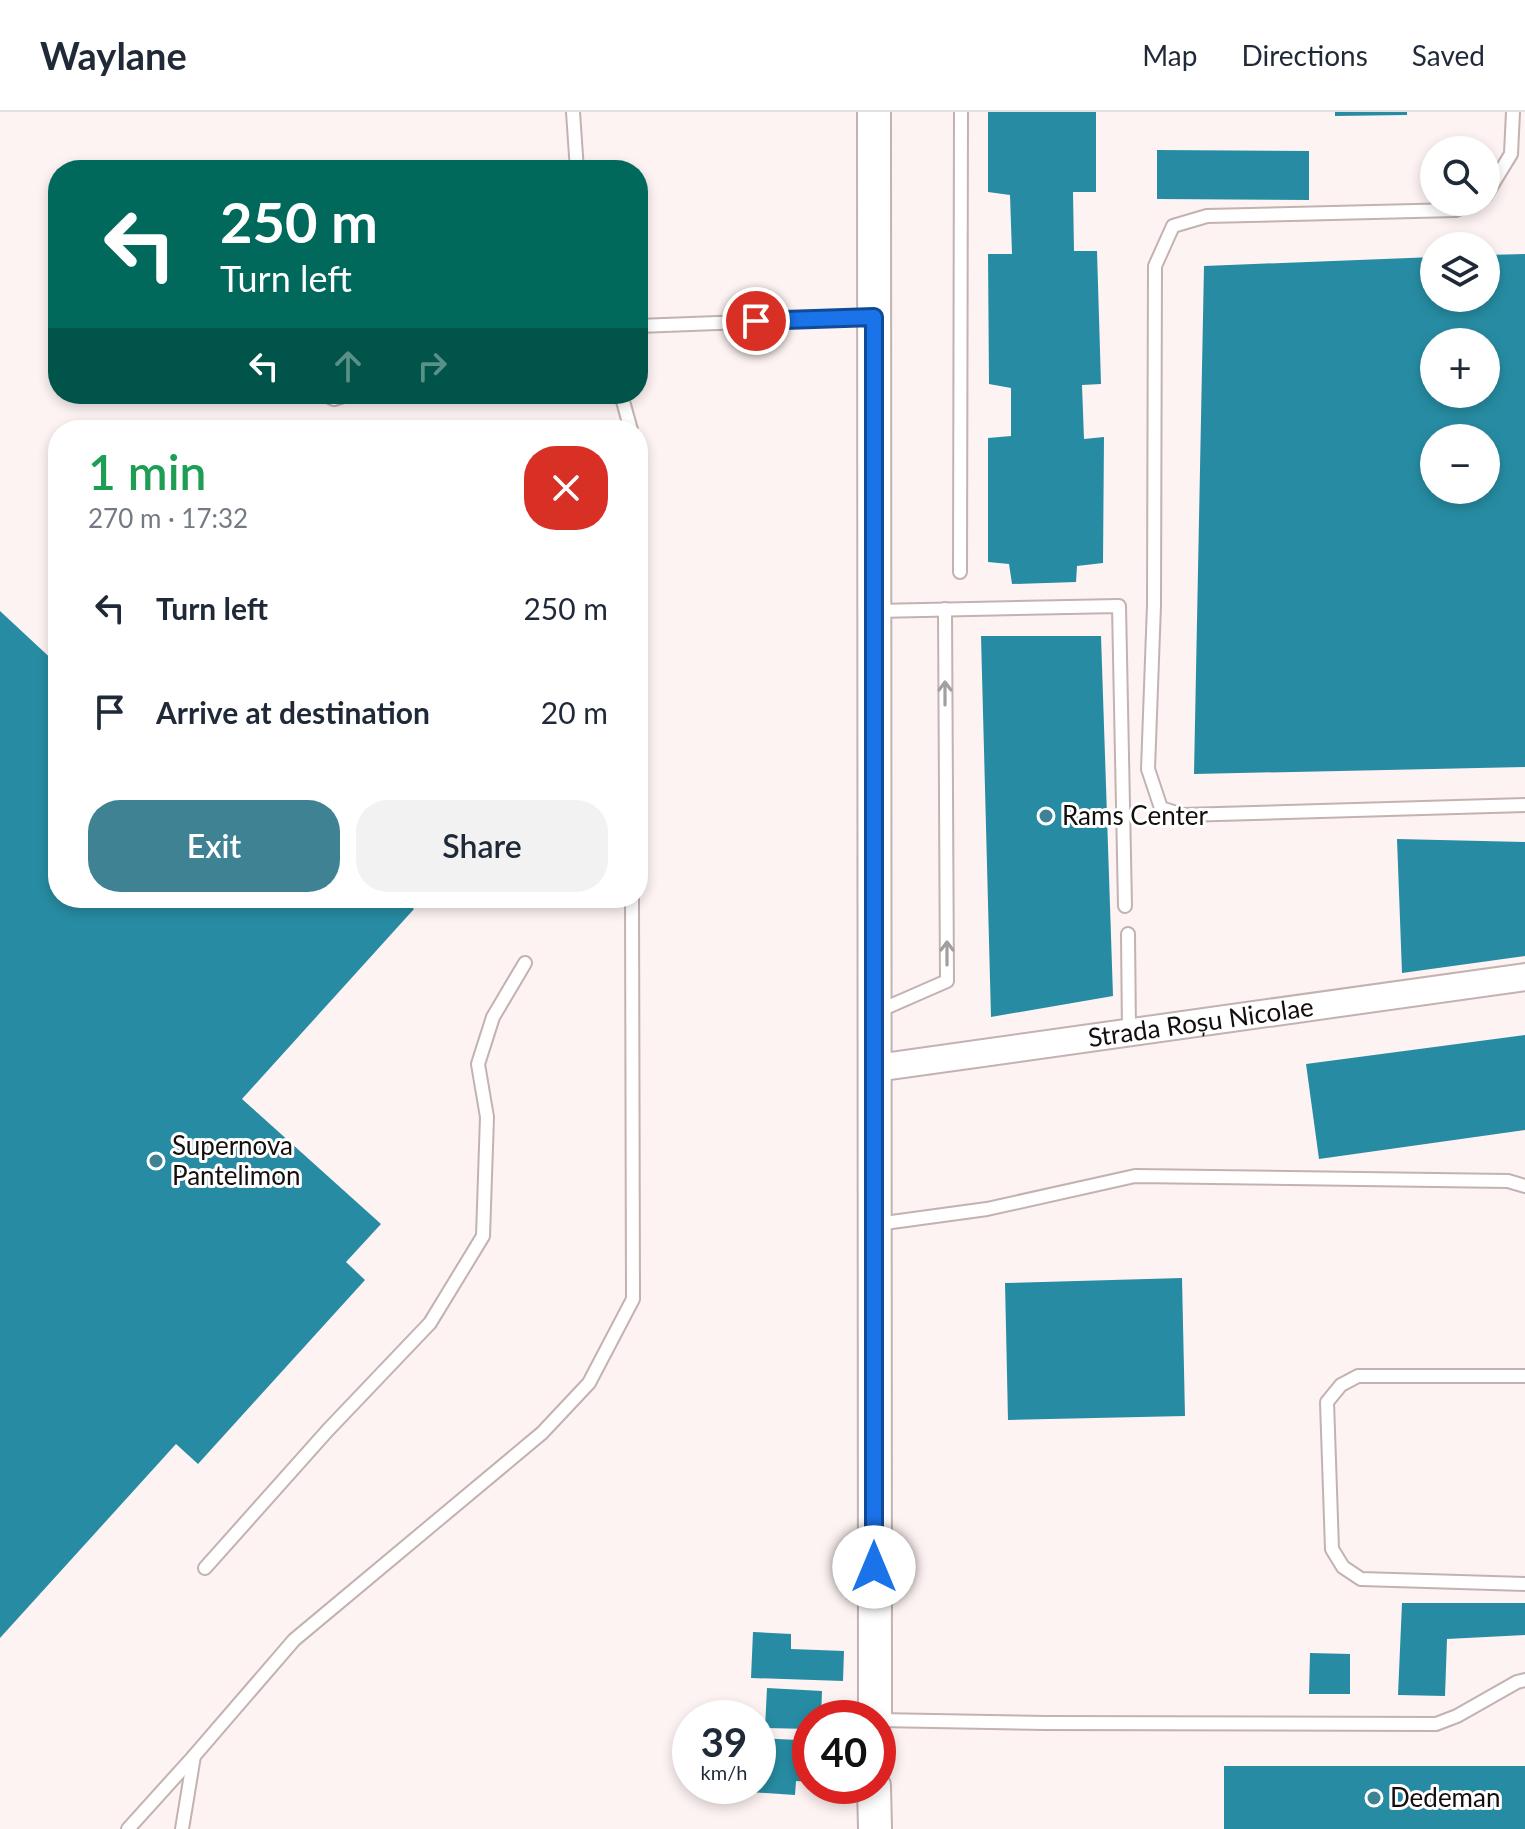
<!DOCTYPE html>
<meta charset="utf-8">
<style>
body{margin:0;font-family:Lato,sans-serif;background:#f2f2f3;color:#1f2937;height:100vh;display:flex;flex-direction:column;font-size:30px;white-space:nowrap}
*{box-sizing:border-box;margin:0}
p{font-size:26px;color:#747a83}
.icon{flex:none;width:44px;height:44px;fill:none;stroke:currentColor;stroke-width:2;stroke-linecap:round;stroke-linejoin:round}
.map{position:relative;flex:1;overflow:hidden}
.drawer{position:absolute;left:48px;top:308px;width:600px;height:488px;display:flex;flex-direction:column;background:#fff;border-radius:32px;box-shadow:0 4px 12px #0003}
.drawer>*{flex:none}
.top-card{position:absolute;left:48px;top:48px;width:600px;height:244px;border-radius:32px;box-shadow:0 4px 12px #0003;background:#00695c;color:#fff;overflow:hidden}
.controls{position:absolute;left:1420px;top:24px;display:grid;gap:16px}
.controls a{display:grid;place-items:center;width:80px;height:80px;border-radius:50%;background:#fff;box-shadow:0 4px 12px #0003;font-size:40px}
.speed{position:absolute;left:672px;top:1588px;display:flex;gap:16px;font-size:40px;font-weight:700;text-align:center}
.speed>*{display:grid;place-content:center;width:104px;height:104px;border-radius:50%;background:#fff;box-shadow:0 4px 12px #0003;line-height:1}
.speed small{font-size:20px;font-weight:400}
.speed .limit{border:12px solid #d22;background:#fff;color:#111}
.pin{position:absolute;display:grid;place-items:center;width:68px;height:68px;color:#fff;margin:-34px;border:4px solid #fff;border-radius:50%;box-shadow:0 2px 8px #0007}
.me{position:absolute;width:88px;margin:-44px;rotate:0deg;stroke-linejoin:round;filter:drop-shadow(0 0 6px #0008)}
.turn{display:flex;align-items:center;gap:28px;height:168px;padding:0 40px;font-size:36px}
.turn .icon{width:104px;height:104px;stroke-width:2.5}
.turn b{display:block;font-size:56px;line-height:68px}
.lanes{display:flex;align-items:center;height:76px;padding:0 40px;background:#0003;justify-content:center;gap:40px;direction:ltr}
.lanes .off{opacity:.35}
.round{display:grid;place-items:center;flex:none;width:84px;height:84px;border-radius:32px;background:#f2f2f3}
.overview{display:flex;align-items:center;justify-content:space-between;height:136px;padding:0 40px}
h1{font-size:48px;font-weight:600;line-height:60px;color:#1e9e55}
.action{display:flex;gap:16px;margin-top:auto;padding:16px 40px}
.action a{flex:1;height:92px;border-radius:32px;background:#3f8293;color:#fff;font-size:32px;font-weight:600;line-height:92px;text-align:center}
.action a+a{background:#f2f2f3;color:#1f2937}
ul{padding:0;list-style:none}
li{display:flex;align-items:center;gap:24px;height:104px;padding:0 40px}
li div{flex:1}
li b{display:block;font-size:30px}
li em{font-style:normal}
header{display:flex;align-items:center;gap:48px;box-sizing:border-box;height:112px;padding:0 40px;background:#fff;border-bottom:2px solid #e0e1e3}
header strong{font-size:38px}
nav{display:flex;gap:44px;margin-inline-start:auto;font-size:28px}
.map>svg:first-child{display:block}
.building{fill:#278ca3;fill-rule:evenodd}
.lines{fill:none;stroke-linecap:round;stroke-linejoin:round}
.service-casing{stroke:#c3b2b1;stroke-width:16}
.minor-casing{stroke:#c3b2b1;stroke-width:30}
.tertiary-casing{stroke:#c3b2b1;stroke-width:36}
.service{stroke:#fff;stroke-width:12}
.minor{stroke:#fff;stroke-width:26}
.tertiary{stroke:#fff;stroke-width:32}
.oneway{stroke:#a19f9f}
.route-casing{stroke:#114b97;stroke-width:20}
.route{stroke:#1a73e8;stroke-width:14}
.poi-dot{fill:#3f8293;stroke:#fff;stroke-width:3}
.labels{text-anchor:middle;stroke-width:6;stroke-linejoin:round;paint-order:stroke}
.poi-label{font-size:26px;fill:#140e0e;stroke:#fff;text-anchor:start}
.street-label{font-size:26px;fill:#140e0e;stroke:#fff}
</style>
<header>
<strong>Waylane</strong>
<nav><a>Map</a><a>Directions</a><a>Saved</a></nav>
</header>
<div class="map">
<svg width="1525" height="1717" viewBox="0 0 1525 1717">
<rect width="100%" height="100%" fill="#fdf3f2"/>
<g class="building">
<path d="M988,0h108v80h-23l1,59h23l4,133 -19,1 2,54 20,-2 -1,126 -26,3 -1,16 -64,2 -3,-20 -21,-2v-124l23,-2v-48l-22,-4 -1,-130h24l-2,-59 -22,-3z"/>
<path d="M1335,0h72v3l-72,1z"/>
<path d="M1157,38l152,1v49l-152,-1z"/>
<path d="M1525,142v513l-331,7 10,-508 230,-9v41h52v-43zM1434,230h52v52h-52zM1434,326h52v52h-52z"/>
<path d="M0,499l58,54v233h344l12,11 -172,190 139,125 -35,38 19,18 -167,184 -22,-20 -176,194z"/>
<path d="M981,524h120l12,360 -122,21z"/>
<path d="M1397,727l128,3v114l-123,17z"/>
<path d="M1525,923v95l-206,29 -13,-95z"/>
<path d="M1182,1166l3,138 -177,4 -3,-137z"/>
<path d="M1402,1491h123v32l-78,4 -2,57 -47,-1z"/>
<path d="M753,1520l38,2v15l53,2 -1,30 -92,-3z"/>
<path d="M1310,1541l40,1v40h-41z"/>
<path d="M767,1576l55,3 -1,27h-11v11l-45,-1z"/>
<path d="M758,1626l40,2 -1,12h13v30l-14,-1 -1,14 -46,-3 1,-6h8z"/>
<rect x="1224" y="1654" width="301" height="63"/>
</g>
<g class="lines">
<g class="service-casing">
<g id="service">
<path d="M573,0l4,58"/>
<path d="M1486,83l25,-41 2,-42"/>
<path d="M1473,90l-17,8 -249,6 -34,10 -18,40 -1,339 -6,164 13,39 22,7 342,-10"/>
<path d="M638,214l236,-9"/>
<path d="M323,282l11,5 16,-5"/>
<path d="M621,282l10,36"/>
<path d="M960,460l1,-460"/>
<path d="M876,499l243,-5 6,300"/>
<path d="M1128,822l1,98"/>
<path d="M876,900l71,-31 -2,-372"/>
<path d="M877,1112l110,-15 148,-33 373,5 17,5"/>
<path d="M1525,1264h-167l-17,9 -14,17 5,147 11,18 18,12 164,5"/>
<path d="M205,1456l123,-138 102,-107 53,-87 4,-119 -9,-53 15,-47 32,-54"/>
<path d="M878,1608l168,3 390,1 21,-8 60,-34 8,-2"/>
<path d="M128,1717l66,-73"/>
<path d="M182,1717l12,-73 100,-116 248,-207 47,-50 44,-84 -1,-401"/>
</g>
</g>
<g class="minor-casing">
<g id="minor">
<path id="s1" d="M876,956l649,-91"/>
</g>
</g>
<g class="tertiary-casing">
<g id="tertiary">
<path d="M874,0l1,1606"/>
<path d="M874,1674l1,43"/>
</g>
</g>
<use href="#service" class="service"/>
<use href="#minor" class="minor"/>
<use href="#tertiary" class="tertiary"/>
</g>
<defs><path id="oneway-shaft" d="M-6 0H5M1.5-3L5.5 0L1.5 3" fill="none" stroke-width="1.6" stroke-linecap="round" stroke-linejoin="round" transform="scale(2)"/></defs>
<g class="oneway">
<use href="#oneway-shaft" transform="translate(945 581) rotate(-90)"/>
<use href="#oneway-shaft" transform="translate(947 841) rotate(-90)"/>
</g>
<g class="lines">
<g class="route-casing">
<path id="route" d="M756,209l118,-4v1250"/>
</g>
<use href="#route" class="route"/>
</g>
<g class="poi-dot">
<circle cx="1046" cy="704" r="8"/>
<circle cx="156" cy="1049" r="8"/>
<circle cx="1374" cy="1686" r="8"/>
</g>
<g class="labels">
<g class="poi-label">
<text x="1062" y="713">Rams Center</text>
<text x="172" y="1043">Supernova<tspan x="172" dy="30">Pantelimon</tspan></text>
<text x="1390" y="1695">Dedeman</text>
</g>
<g class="street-label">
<text dy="9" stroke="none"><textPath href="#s1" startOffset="328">Strada Roșu Nicolae</textPath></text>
</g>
</g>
</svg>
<div class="controls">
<a><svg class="icon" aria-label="search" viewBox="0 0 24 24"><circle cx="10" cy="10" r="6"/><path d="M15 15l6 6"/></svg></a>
<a><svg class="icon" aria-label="layers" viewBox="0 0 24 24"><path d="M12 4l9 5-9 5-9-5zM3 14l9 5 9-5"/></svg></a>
<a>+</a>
<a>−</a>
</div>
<div class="speed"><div>39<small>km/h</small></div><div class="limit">40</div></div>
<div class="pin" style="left:756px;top:209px;background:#d93025"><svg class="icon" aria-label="arrive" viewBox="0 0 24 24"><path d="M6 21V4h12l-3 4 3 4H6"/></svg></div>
<svg class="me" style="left:874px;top:1455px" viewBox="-20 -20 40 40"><circle r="19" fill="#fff"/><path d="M0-13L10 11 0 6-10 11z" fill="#1a73e8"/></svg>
<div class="top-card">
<div class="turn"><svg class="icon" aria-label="left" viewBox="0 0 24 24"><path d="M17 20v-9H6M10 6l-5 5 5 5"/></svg><div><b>250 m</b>Turn left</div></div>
<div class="lanes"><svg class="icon" aria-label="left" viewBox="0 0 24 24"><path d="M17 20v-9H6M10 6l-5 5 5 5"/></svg><svg class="icon off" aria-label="ahead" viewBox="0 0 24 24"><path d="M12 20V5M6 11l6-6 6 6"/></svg><svg class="icon off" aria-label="right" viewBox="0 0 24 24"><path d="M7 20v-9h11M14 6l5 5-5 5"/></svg></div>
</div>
<section class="drawer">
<div class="overview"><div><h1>1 min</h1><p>270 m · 17:32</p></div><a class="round" style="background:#d93025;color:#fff"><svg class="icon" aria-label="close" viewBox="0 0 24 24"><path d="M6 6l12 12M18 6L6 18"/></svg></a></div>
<ul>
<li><svg class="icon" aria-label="left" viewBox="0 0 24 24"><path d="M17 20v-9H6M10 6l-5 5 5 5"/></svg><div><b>Turn left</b></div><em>250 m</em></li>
<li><svg class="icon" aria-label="arrive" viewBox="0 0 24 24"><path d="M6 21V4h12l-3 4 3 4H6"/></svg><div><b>Arrive at destination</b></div><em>20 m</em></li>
</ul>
<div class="action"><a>Exit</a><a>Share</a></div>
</section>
</div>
